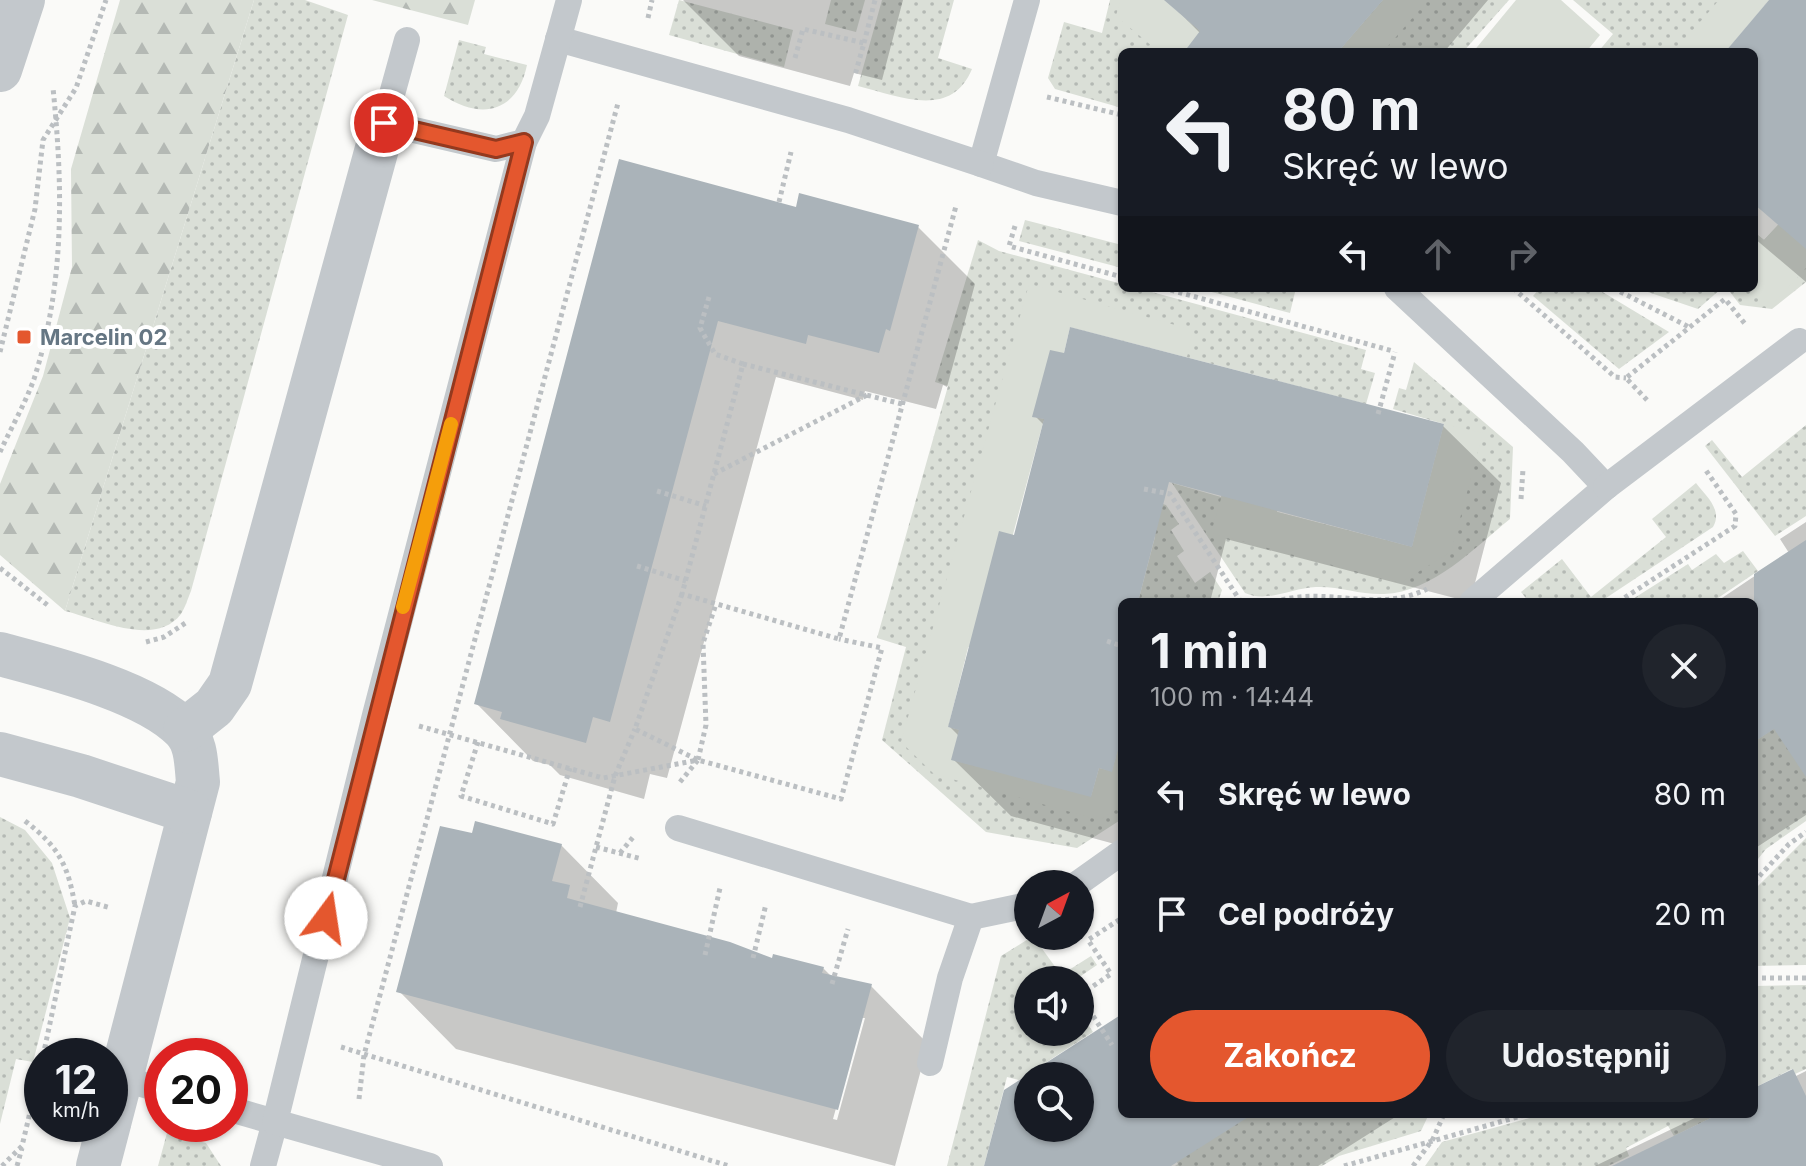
<!DOCTYPE html>
<html lang="pl">
<meta charset="utf-8">
<style>
body{margin:0;font-family:Inter,sans-serif;background:#20242c;color:#f1f3f6;height:100vh;display:flex;flex-direction:column;font-size:30px;white-space:nowrap}
*{box-sizing:border-box;margin:0}
p{font-size:26px;color:#9ea1a6}
.icon{flex:none;width:44px;height:44px;fill:none;stroke:currentColor;stroke-width:2;stroke-linecap:round;stroke-linejoin:round}
.map{position:relative;flex:1;overflow:hidden}
.drawer{position:absolute;left:1118px;top:598px;width:640px;height:520px;display:flex;flex-direction:column;background:#171b24;border-radius:12px;box-shadow:0 2px 6px #0004}
.drawer>*{flex:none}
.top-card{position:absolute;left:1118px;top:48px;width:640px;height:244px;border-radius:12px;box-shadow:0 2px 6px #0004;background:#171b24;color:#f1f3f6;overflow:hidden}
.needle{width:52px;rotate:41deg}
.controls{position:absolute;left:1014px;top:870px;display:grid;gap:16px}
.controls a{display:grid;place-items:center;width:80px;height:80px;border-radius:50%;background:#171b24;box-shadow:0 2px 6px #0004;font-size:40px}
.speed{position:absolute;left:24px;top:1038px;display:flex;gap:16px;font-size:40px;font-weight:700;text-align:center}
.speed>*{display:grid;place-content:center;width:104px;height:104px;border-radius:50%;background:#171b24;box-shadow:0 2px 6px #0004;line-height:1}
.speed small{font-size:20px;font-weight:400}
.speed .limit{border:12px solid #d22;background:#fff;color:#111}
.pin{position:absolute;display:grid;place-items:center;width:68px;height:68px;color:#fff;margin:-34px;border:4px solid #fff;border-radius:50%;box-shadow:0 2px 8px #0007}
.me{position:absolute;width:88px;margin:-44px;rotate:14deg;stroke-linejoin:round;filter:drop-shadow(0 0 6px #0008)}
.turn{display:flex;align-items:center;gap:28px;height:168px;padding:0 32px;font-size:36px}
.turn .icon{width:104px;height:104px;stroke-width:2.5}
.turn b{display:block;font-size:56px;line-height:68px}
.lanes{display:flex;align-items:center;height:76px;padding:0 32px;background:#0003;justify-content:center;gap:40px;direction:ltr}
.lanes .off{opacity:.35}
.round{display:grid;place-items:center;flex:none;width:84px;height:84px;border-radius:42px;background:#20242c}
.summary{display:flex;align-items:center;justify-content:space-between;height:136px;padding:0 32px}
h1{font-size:48px;font-weight:700;line-height:60px}
.button{display:flex;gap:16px;margin-top:auto;padding:16px 32px}
.button a{flex:1;height:92px;border-radius:48px;background:#e4572e;color:#fff;font-size:32px;font-weight:700;line-height:92px;text-align:center}
.button a+a{background:#20242c;color:#f1f3f6}
ul{padding:0;list-style:none}
li{display:flex;align-items:center;gap:24px;height:120px;padding:0 32px}
li div{flex:1}
li b{display:block;font-size:30px}
li em{font-style:normal}
.map>svg:first-child{display:block}
.grass{fill:url(#grass-dots)}
.forest{fill:url(#forest-firs)}
.garden{fill:#dadfd7}
.shadow{fill:#0003;fill-rule:evenodd}
.building{fill:#aab3b9;fill-rule:evenodd}
.lines{fill:none;stroke-linecap:round;stroke-linejoin:round}
.path{stroke:#bbbfc2;stroke-width:5;stroke-dasharray:4 4;stroke-linecap:butt}
.service{stroke:#c3c8cc;stroke-width:26}
.minor{stroke:#c3c8cc;stroke-width:44}
.tertiary{stroke:#c3c8cc;stroke-width:44}
.route-casing{stroke:#94391e;stroke-width:20}
.route{stroke:#e4572e;stroke-width:14}
.slow{stroke:#f59e0b;stroke-width:14}
.poi-dot{fill:#e4572e;stroke:#fff;stroke-width:3}
.labels{text-anchor:middle;stroke-width:8;stroke-linejoin:round;paint-order:stroke}
.poi-label{font-size:22px;font-weight:bold;fill:#657683;stroke:#fff;text-anchor:start}
</style>
<div class="map">
<svg width="1806" height="1166" viewBox="0 0 1806 1166">
<defs>
<pattern id="grass-dots" width="8" height="8" patternUnits="userSpaceOnUse" patternTransform="scale(2)"><rect width="8" height="8" fill="#dadfd7"/><path d="M2 2h.1M6 6h.1" fill="none" stroke="#b4b9b4" stroke-width="1.8" stroke-linecap="round"/></pattern>
<pattern id="forest-firs" width="22" height="20" patternUnits="userSpaceOnUse" patternTransform="scale(2)"><rect width="22" height="20" fill="#dadfd7"/><path d="M5 1l3.5 6h-7zM16 11l3.5 6h-7z" fill="#b4b9b4"/></pattern>
</defs>
<rect width="100%" height="100%" fill="#fafaf8"/>
<g class="grass">
<path d="M254,0h51l43,15 -157,576c-3,7 -6,17 -10,23 -26,34 -83,5 -116,-3z"/>
<path d="M679,0l114,30 -9,37 -115,-32z"/>
<path d="M831,0h34l-9,32 -31,-8z"/>
<path d="M882,0h72l-16,58 34,11c-21,51 -73,27 -114,17z"/>
<path d="M1110,0h63l-3,5 30,26 6,21h-84v56l-67,-19 -7,-11 16,-56 38,11z"/>
<path d="M1383,0h126l-46,52h-125z"/>
<path d="M1573,0h196l-44,52h-127l15,-18z"/>
<path d="M459,40l27,7 -2,7 43,11c-10,48 -46,55 -83,31z"/>
<path d="M1025,220l97,25v23l-103,-27z"/>
<path d="M1806,223v59l-34,27 -32,-4 -13,-17h27v-56l10,8 14,-15z"/>
<path d="M978,240l21,11 123,33v4h15l229,62 -5,19 14,4 -9,31 -296,-77 -37,90 11,2 -76,228 -20,80 11,3 -7,30 139,36 21,-25 10,-37v85l-45,29 -91,-16 -104,-92 24,-93 -29,-9 71,-252 -13,-4z"/>
<path d="M1209,288h87l-6,25 -82,-22z"/>
<path d="M1540,288h56l73,44 -50,37 -86,-73z"/>
<path d="M1636,288h86l-24,21z"/>
<path d="M1414,362l99,85 -3,72c-36,29 -77,73 -126,75 -23,1 -45,-8 -68,-7 -25,1 -48,16 -71,6l-73,-110 49,14 4,-12 52,27 135,35 32,-123 -51,-15 6,-21 7,2z"/>
<path d="M1806,425v91l-31,20 -70,-90 7,-6 30,37z"/>
<path d="M1696,483c10,13 27,27 17,44l-113,75h-71l-8,-10 41,-33 29,38 75,-60 -14,-18z"/>
<path d="M1155,502l11,3 13,19 -8,6 13,21 -7,5 18,27 15,-11 12,18 -4,12h-80l17,-65z"/>
<path d="M1743,551l15,20 -46,31h-84l60,-38 4,6 24,-16 8,9z"/>
<path d="M1806,706v115l-40,28 -12,15v-122z"/>
<path d="M0,817l25,13 27,33 18,55 -37,144 -17,-3 -16,65z"/>
<path d="M1806,838v127l-52,1v-76z"/>
<path d="M1033,936l28,39 30,-19 6,9 -22,15h-47v52h52v-19l13,19 -74,48 -12,-3 -23,89h-37l54,-210z"/>
<path d="M1806,985v84l-11,5 -3,-5 -38,19v-102z"/>
<path d="M1253,1114h176l-8,17 -82,25 -17,10h-147l3,-2 -8,-13z"/>
<path d="M1544,1114h175l-45,22 -6,-10 -42,22 3,8 -21,10h-183l17,-24z"/>
<path d="M167,1133l39,10 15,23h-63z"/>
</g>
<g class="forest">
<path d="M120,0h134l-189,611 -65,-56v-71l43,-108 29,-109 -1,-98z"/>
<path d="M372,0h103l-7,25z"/>
</g>
<g class="garden">
<path d="M1120,0h53l-3,5 30,26 6,21h-47l-43,-36z"/>
<path d="M1383,0h45l-45,52h-45z"/>
<path d="M1516,0h45l39,35 -14,17h-113z"/>
<path d="M1719,0h50l-44,52h-51z"/>
<path d="M1806,223v45l-34,37 -19,-17 1,-56 10,8 14,-15z"/>
<path d="M1029,284l164,46 -6,27 -117,-30 -6,26 -31,64 11,2 -62,231 -14,-3 -20,80 11,3 -7,30 139,36 8,-28 13,3 10,-37v72l-23,14 -165,-46 -33,-32z"/>
<path d="M1444,424l39,9 -32,119 -51,31 -189,-50 14,-48 55,14 -3,13 135,35z"/>
</g>
<g class="shadow">
<path d="M683,0h220l-21,80 -28,-7 -4,13 -111,-30z"/>
<path d="M1176,0h312l-44,52h-237l-6,-18 -29,-29z"/>
<path d="M1772,0h34v282l-52,-44v-186h-27z"/>
<path d="M620,162l177,47 121,18 57,57 -28,103 -4,-2 -7,24 -71,-18 -2,9 -87,-23 -109,401 -17,-4 -6,25 -84,-24 -10,-10 -17,-4 -57,-58z"/>
<path d="M1035,416l408,10 58,57 -31,119 -244,-63 -16,63h-88v244l-111,-30 -58,-57 7,-22 -10,-10 65,-189 29,-113z"/>
<path d="M1806,522v293l-52,34v-247h-38l73,-49 -9,-14z"/>
<path d="M473,836l88,9 57,58 -2,10 158,48 49,7 9,9 39,9 57,58 -33,122 -439,-117 -57,-58zM861,1018h4l-28,102 -4,-1z"/>
<path d="M1122,1015v99h278l-82,52h-332l42,-89v51h52v-52h-51z"/>
<path d="M1792,1071l4,5 10,-5v95h-211l108,-52h51v-24z"/>
</g>
<g class="building">
<path d="M1164,0h219l-45,52h-154l16,-21z"/>
<path d="M1769,0h37v249l-52,-45v-152h-29z"/>
<path d="M619,159l177,48 3,-14 120,32 -29,106 -4,-2 -7,24 -71,-18 -2,9 -88,-23 -108,401 -17,-5 -7,26 -86,-24 2,-7 -28,-8z"/>
<path d="M1070,327l374,97 -32,123 -243,-65 -31,120h-16v132l-10,38 -13,-4 -8,29 -140,-37 8,-30 -11,-3 51,-196 15,4 30,-116 -12,-2 18,-67 14,3z"/>
<path d="M1806,540v237l-32,-48 -20,13v-168z"/>
<path d="M475,821l87,23 -10,37 18,4 -3,13 163,44 42,16 1,-4 51,13 -2,6 50,11 -34,126 -442,-118 44,-166 32,7z"/>
<path d="M1122,1014v100h131l-82,52h-187l20,-76zM1028,1076h52v52h-52z"/>
<path d="M1793,1069l13,27v70h-194l107,-52h35v-26z"/>
</g>
<g class="lines">
<g class="path">
<path d="M648,18l4,-18"/>
<path d="M864,43l11,-43"/>
<path d="M795,58l8,-29 61,14 -9,32"/>
<path d="M1047,97l75,18"/>
<path d="M779,202l12,-50"/>
<path d="M1015,226l-6,20 113,31"/>
<path d="M1163,288l230,63"/>
<path d="M1513,288l102,89 11,1"/>
<path d="M1613,288l76,39"/>
<path d="M709,297l-9,31 15,26 28,10"/>
<path d="M0,352l35,-143 8,-69 33,-52 30,-88"/>
<path d="M1647,400l-21,-22 99,-79 21,26"/>
<path d="M902,404l-159,-40 -61,230 157,45 117,-433"/>
<path d="M1378,414l17,-62"/>
<path d="M0,452c11,-24 25,-48 34,-73 31,-96 29,-192 19,-291"/>
<path d="M714,474l153,-79"/>
<path d="M1144,489l26,5 71,108"/>
<path d="M657,491l49,15"/>
<path d="M1521,499l2,-30"/>
<path d="M637,566l49,15"/>
<path d="M0,568l50,39"/>
<path d="M682,594l-47,135 63,31 143,39 41,-151 -43,-9"/>
<path d="M1274,602c53,-17 101,12 153,-13"/>
<path d="M1618,602l117,-76 1,-12 -31,-45"/>
<path d="M1107,641l15,5"/>
<path d="M146,642l18,-5 23,-15"/>
<path d="M419,726l184,52 95,-18 8,-35 -3,-82 13,-39"/>
<path d="M478,742l-17,54 92,28 17,-56"/>
<path d="M680,782l18,-22"/>
<path d="M25,821c34,26 43,44 50,85"/>
<path d="M596,847l46,12"/>
<path d="M620,853l14,-17"/>
<path d="M1754,882l35,-38 17,-12"/>
<path d="M580,907l35,-131 20,-47"/>
<path d="M705,955l15,-67"/>
<path d="M753,958l13,-54"/>
<path d="M1754,978h52"/>
<path d="M832,984l16,-55"/>
<path d="M1080,995l31,-21 -23,-34 34,-22"/>
<path d="M1080,996l32,49"/>
<path d="M341,1047l388,119"/>
<path d="M43,1056l32,-150 11,-5 25,7"/>
<path d="M359,1099l5,-44 254,-952"/>
<path d="M2,1166l20,-20 20,-84"/>
<path d="M17,1166l5,-18"/>
<path d="M1344,1166l184,-52"/>
<path d="M1413,1166l20,-27 11,-25"/>
</g>
<g class="service">
<path d="M1027,0l-46,164 55,19 86,20"/>
<path d="M558,39l290,81 133,44"/>
<path d="M407,40l-23,83 112,26 28,-7 13,-26 32,-116"/>
<path d="M1397,288l176,164 33,35 -134,115"/>
<path d="M1606,487l193,-146"/>
<path d="M678,828l293,89 57,-12"/>
<path d="M1077,884l45,-32"/>
<path d="M930,1063l20,-85 21,-61"/>
<path d="M121,1078l41,12"/>
<path d="M230,1109l45,13 -12,44"/>
<path d="M430,1166l-155,-44 100,-407 149,-573"/>
</g>
<g class="minor">
<path d="M0,654c52,14 146,37 183,75 14,14 13,35 15,53l-88,338"/>
<path d="M185,730l29,-23 16,-23 154,-561"/>
<path d="M0,754l81,22 109,36"/>
<path d="M98,1166l11,-42"/>
</g>
<path class="tertiary" d="M0,70l23,-70"/>
</g>
<g class="lines">
<g class="route-casing">
<path id="route" d="M326,918l198,-776 -28,7 -112,-26"/>
</g>
<use href="#route" class="route"/>
<path class="slow" d="M403,607l48,-183"/>
</g>
<rect class="poi-dot" x="16" y="329" width="16" height="16" rx="4"/>
<g class="labels">
<g class="poi-label">
<text x="40" y="345">Marcelin 02</text>
</g>
</g>
</svg>
<div class="controls">
<a><svg class="needle" viewBox="-14 -14 28 28"><path d="M0-13l5 13h-10z" fill="#e53935"/><path d="M0 13l5-13h-10z" fill="#9ea1a6"/></svg></a>
<a><svg class="icon" aria-label="sound" viewBox="0 0 24 24"><path d="M4 9h4l5-4v14l-5-4H4zM17 9q2 3 0 6"/></svg></a>
<a><svg class="icon" aria-label="search" viewBox="0 0 24 24"><circle cx="10" cy="10" r="6"/><path d="M15 15l6 6"/></svg></a>
</div>
<div class="speed"><div>12<small>km/h</small></div><div class="limit">20</div></div>
<div class="pin" style="left:384px;top:123px;background:#d93025"><svg class="icon" aria-label="arrive" viewBox="0 0 24 24"><path d="M6 21V4h12l-3 4 3 4H6"/></svg></div>
<svg class="me" style="left:326px;top:918px" viewBox="-20 -20 40 40"><circle r="19" fill="#fff"/><path d="M0-13L10 11 0 6-10 11z" fill="#e4572e"/></svg>
<div class="top-card">
<div class="turn"><svg class="icon" aria-label="left" viewBox="0 0 24 24"><path d="M17 20v-9H6M10 6l-5 5 5 5"/></svg><div><b>80 m</b>Skręć w lewo</div></div>
<div class="lanes"><svg class="icon" aria-label="left" viewBox="0 0 24 24"><path d="M17 20v-9H6M10 6l-5 5 5 5"/></svg><svg class="icon off" aria-label="ahead" viewBox="0 0 24 24"><path d="M12 20V5M6 11l6-6 6 6"/></svg><svg class="icon off" aria-label="right" viewBox="0 0 24 24"><path d="M7 20v-9h11M14 6l5 5-5 5"/></svg></div>
</div>
<section class="drawer">
<div class="summary"><div><h1>1 min</h1><p>100 m · 14:44</p></div><a class="round"><svg class="icon" aria-label="close" viewBox="0 0 24 24"><path d="M6 6l12 12M18 6L6 18"/></svg></a></div>
<ul>
<li><svg class="icon" aria-label="left" viewBox="0 0 24 24"><path d="M17 20v-9H6M10 6l-5 5 5 5"/></svg><div><b>Skręć w lewo</b></div><em>80 m</em></li>
<li><svg class="icon" aria-label="arrive" viewBox="0 0 24 24"><path d="M6 21V4h12l-3 4 3 4H6"/></svg><div><b>Cel podróży</b></div><em>20 m</em></li>
</ul>
<div class="button"><a>Zakończ</a><a>Udostępnij</a></div>
</section>
</div>
